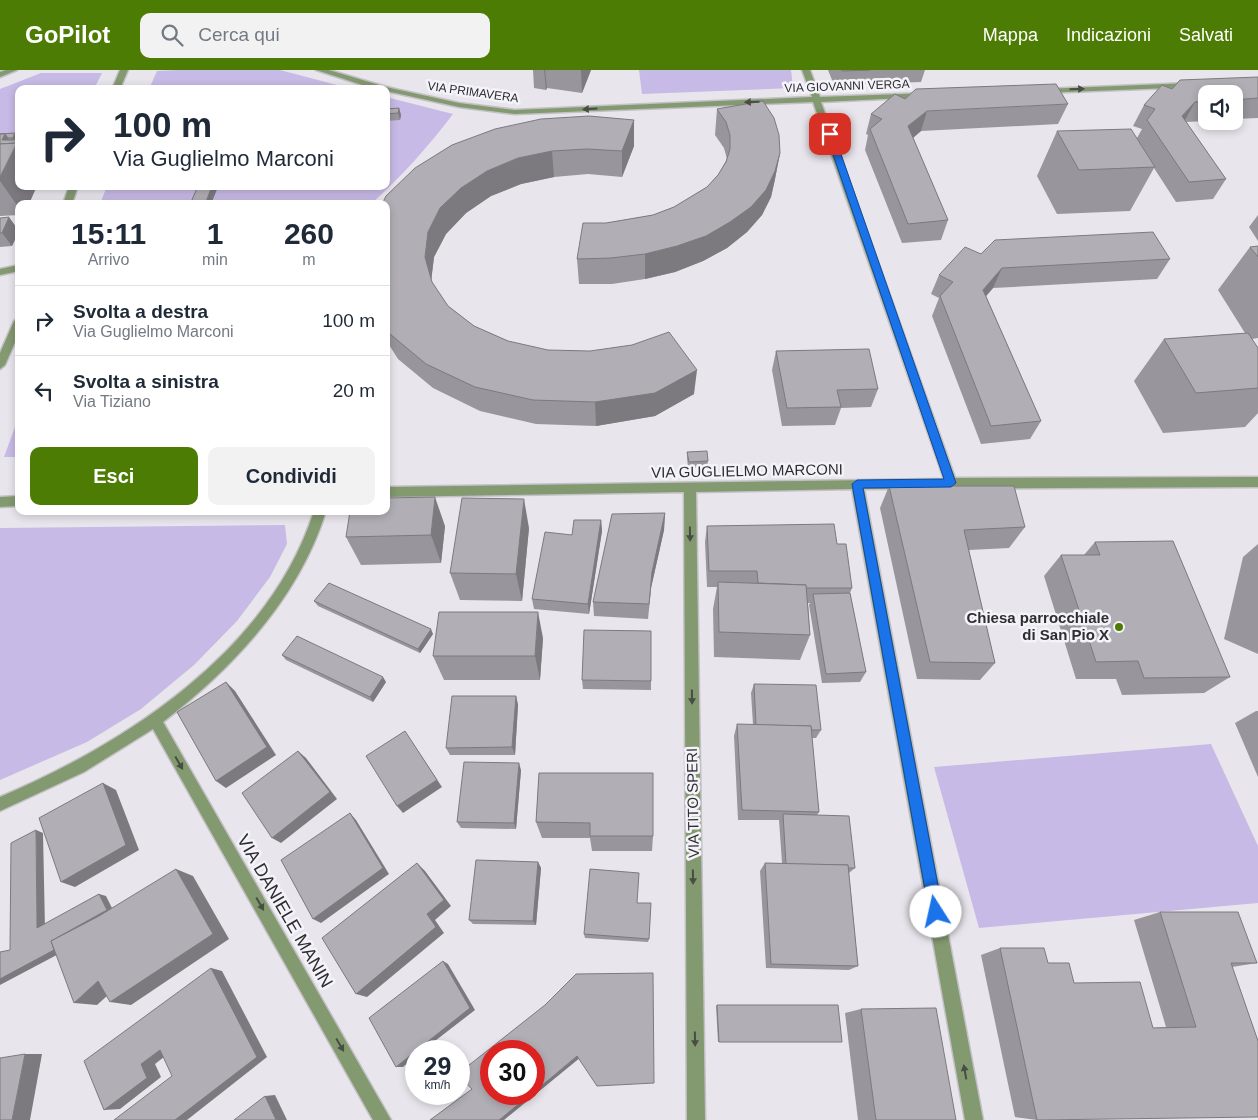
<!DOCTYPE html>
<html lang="it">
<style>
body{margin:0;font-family:Arial,sans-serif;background:#f2f2f3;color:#1f2937;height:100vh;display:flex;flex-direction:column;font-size:19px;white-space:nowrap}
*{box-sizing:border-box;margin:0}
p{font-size:16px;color:#747a83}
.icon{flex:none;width:28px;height:28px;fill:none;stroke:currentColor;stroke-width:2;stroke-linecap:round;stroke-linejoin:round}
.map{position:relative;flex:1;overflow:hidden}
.drawer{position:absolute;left:15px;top:130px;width:375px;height:315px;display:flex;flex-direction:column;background:#fff;border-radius:10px;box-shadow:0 2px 8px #0003}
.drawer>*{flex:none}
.banner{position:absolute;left:15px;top:15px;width:375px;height:105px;border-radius:10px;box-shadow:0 2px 8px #0003;background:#fff;color:#1f2937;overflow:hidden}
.fabs{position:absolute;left:1198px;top:15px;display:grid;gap:10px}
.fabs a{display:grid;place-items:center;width:45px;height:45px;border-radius:10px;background:#fff;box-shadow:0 2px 8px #0003;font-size:25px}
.speed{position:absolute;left:405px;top:970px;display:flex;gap:10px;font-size:25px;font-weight:700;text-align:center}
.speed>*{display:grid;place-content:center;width:65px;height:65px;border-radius:50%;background:#fff;box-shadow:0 2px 8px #0003;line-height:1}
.speed small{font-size:12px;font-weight:400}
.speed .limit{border:8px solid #d22;background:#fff;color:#111}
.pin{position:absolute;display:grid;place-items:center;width:42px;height:42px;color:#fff;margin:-21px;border-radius:10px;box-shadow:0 2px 8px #0006}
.me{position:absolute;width:55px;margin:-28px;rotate:350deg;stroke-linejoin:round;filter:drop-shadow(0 0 4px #0008)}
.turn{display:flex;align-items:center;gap:18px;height:105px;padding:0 15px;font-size:22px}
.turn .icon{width:65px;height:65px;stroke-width:2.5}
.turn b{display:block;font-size:35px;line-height:42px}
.eta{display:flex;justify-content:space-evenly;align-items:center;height:85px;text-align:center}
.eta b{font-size:30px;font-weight:700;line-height:35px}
.action{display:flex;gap:10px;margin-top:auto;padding:10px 15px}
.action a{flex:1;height:58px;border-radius:10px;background:#4d7c04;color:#fff;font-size:20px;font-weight:700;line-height:58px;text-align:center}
.action a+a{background:#f2f2f3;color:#1f2937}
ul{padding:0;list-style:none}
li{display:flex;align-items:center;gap:15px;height:70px;padding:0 15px;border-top:1px solid #e0e1e3}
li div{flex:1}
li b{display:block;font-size:19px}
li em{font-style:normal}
header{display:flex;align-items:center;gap:30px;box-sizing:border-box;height:70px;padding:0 25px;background:#4d7c04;color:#fff}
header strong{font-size:24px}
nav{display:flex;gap:28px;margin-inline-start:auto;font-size:18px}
.search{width:350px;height:45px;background:#f2f2f3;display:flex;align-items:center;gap:12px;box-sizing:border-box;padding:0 18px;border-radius:10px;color:#747a83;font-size:19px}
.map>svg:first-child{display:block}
.green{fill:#c7bae6}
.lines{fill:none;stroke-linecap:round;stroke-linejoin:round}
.minor-casing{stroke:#c3c1c6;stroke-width:3}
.minor{fill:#839970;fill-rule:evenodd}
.wall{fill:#98969c}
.shaded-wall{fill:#7c7a7f}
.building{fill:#b1afb5;stroke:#7c7a7f}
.oneway{fill:#484e43}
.route{fill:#1a73e8;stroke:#114b97}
.poi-dot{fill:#4d7c04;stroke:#f5f3fa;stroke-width:2}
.labels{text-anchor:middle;stroke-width:5;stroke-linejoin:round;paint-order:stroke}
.far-street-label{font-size:12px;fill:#2e2e30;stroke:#f5f3fa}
.street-label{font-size:15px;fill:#2e2e30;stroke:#f5f3fa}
.poi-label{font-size:15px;font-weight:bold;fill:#2e2e30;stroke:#f5f3fa;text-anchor:end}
.near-street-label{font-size:18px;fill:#2e2e30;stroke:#f5f3fa}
</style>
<header>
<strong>GoPilot</strong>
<div class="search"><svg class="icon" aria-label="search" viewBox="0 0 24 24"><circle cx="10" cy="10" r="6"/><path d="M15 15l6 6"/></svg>Cerca qui</div>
<nav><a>Mappa</a><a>Indicazioni</a><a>Salvati</a></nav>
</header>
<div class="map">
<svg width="1258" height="1050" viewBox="0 0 1258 1050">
<rect width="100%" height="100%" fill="#e8e6ec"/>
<g class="green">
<path d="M177,0h103l72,19h-203l8,-18z"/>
<path d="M639,0h152l2,18 -151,6z"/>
<path d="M41,3h61l-8,16h-75v50l-19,1v-51z"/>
<path d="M386,27l67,17c-25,33 -51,62 -82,90h-271l7,-18h279z"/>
<path d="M19,346v41h-15z"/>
<path d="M285,455l2,19 -17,33 -33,44 -43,44 -53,44 -54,33 -87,38v-252z"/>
<path d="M1211,674l47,102v57l-279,25 -45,-161z"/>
</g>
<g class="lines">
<g class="minor-casing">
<g id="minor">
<path d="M6,0h11l-17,7v-5z"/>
<path d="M120,0h8l-8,19h-8z"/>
<path d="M316,0h13l57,17 73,16 56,7 297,-13 -10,-27h8l10,27 109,-4 1,2 -4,2 -105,5 134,376 303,-1v10l-394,2 119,631h-18l-113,-631 -156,3 9,628h-18l-3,-628 -298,5v-10l558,-8 -131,-377 -298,12 -56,-7 -73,-16v-2h-11z"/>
<path d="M1191,13h3v4l-151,6 -4,-2 4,-2z"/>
<path d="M69,116h9l-6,18h-9z"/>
<path d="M19,195v6l-19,4v-6z"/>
<path d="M19,248v15l-14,32 -5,4v-16l14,-32z"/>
<path d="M19,426v10l-19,1v-10z"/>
<path d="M314,441h12c-27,87 -92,156 -163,211l228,398h-18l-220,-391 -69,43 -84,39v-14c127,-54 270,-147 314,-286z"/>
</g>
</g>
<use href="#minor" class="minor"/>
</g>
<g class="wall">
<path d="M533,0h58l-9,23 -35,-5 -1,2 -12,-2z"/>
<path d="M828,0h97l-4,12 -81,3 -8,-5z"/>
<path d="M1258,7v41l-24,1v-25h-28v27l-20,1 40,57 -13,20 -37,3 -22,-34 -24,43 -73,3 -20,-38 20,-45 80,7 5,-9 -9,-3 11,-21 28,-16z"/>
<path d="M1068,34l-10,20 -137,7 -8,7 35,82 -7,20 -39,3 -37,-93 3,-15 -2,-1 5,-20z"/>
<path d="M399,38l2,7 -1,5 -14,1v-12z"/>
<path d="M717,39l63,44 -5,26 -4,18 -9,18 -15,17 -20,16 -24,13 -28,11 -30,7 -33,5h-33l-2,-25 29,-36 47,-8 21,-8 33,-20 11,-12 9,-16 -3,-11 -9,-13z"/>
<path d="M634,50v26l-12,31 -34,-3 -34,3 -33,7 -30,12 -25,17 -20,21 -12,23 -3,24 17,25 26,20 34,15 186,53 -39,22 -59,10 -60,-2 -56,-13 -47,-23 -35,-29 -12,-19v-136z"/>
<path d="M15,63l4,82 -19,1v-82z"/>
<path d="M198,116h17l2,3 -6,15h-19l-1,-2z"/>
<path d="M1258,145v26l-9,-14z"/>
<path d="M0,148l19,13 -7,15 -12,1z"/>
<path d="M1258,176v92l-6,1 6,9v65l-13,14 -82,6 -29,-52 30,-42 81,-6 -27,-43 32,-43z"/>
<path d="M981,184l189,5 -13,20 -164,9 -7,8 55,125 -11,18 -49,5 -49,-128 7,-18 -8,-4 8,-19z"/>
<path d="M776,281l102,38 -7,18 -30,1 -6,17 -53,1 -10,-56z"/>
<path d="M687,382l21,9 -1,6 -19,1 -1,-10z"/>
<path d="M889,416l136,41 -16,21 -40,2 26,113 -15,17 -63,-1 -37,-171z"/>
<path d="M665,443l-1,17 -13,58 -3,31 -54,-3 -1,-14z"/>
<path d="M601,450l1,11 -13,83 -55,-5 -2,-10 40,-64z"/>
<path d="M445,456l-4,37 -80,2 -15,-28z"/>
<path d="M707,456l130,18 15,44 -2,5 16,79 -6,10 -38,1 -13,-78 1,-2h-2l2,32 -10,25 -86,-3 -1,-48 4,-22h-10l-2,-45z"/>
<path d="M529,458l-7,73 -62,-1 -10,-27z"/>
<path d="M1095,472l135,135 -26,16 -82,2 -6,-16h-40l-32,-103 17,-21h23z"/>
<path d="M1258,474v110l-34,-15 19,-82z"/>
<path d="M314,531l119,33 -13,19 -102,-47z"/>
<path d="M543,568l-3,42h-96l-11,-24z"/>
<path d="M282,585l104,27 -13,20 -87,-42z"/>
<path d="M582,610l69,1v9l-68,-1z"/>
<path d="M754,614l67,46 -5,8h-4l7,74 -2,3 38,53 -6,5 9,93 -9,4 -83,-2 -6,-97 5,-8h17l-3,-43h-41l-4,-84 3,-12 16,1 -2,-32z"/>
<path d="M516,626l2,9 -3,50h-65l-4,-7z"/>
<path d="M1256,641h2v66l-23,-54z"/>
<path d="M521,700l-5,59 -55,-1 -4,-6z"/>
<path d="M539,703l114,63 -1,15h-60l-2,-13h-48l-6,-16z"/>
<path d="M538,792l3,6 -5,57 -63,-1 -4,-4z"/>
<path d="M637,833l12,36 -1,3 -63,-4 -1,-4z"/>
<path d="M1160,842l97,51 -25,4 26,74 -221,79 -22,-3 -34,-162 19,-7 48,15 26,20 79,45 13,-1 -32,-107z"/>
<path d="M717,935l125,37h-124l-2,-36z"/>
<path d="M861,939l95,111h-98l-13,-107z"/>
</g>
<g class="shaded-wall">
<path d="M544,0h1l2,18 -1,2z"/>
<path d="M581,0h10l-9,23z"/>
<path d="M1195,32l-11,20 -2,-6z"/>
<path d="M399,38l2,7 -1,5 -2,-7z"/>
<path d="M927,41l-6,20 -19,16 6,-21z"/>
<path d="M634,50v26l-12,31v-26z"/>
<path d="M15,63l4,6v47h18l-8,18h-10v4l-19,-27v-4l17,-33 -4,-6z"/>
<path d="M5,64l9,13 -12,-7z"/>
<path d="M552,81l2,26 -33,7 -30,12 -25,17 -20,21 -12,23 -3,25 -6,-25 3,-25 12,-24 21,-20 26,-17 31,-13z"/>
<path d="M780,83l-5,26 -4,18 -9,18 -15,17 -20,16 -24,13 -28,11 -30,7v-25z"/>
<path d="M212,116h3l2,3 -6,15h-4l-1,-2z"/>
<path d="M9,147l10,14 -7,15 -10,-13z"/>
<path d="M1002,198l-9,20 -19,22 9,-20z"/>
<path d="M697,300l-3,24 -39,22 -59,10 -1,-24z"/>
<path d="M435,427l10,29 -4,37 -10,-28z"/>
<path d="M524,429l5,29 -7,73 -6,-27z"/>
<path d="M665,443l-1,17 -13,58 -3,31 4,-47z"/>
<path d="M601,450l1,11 -13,83 -1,-10z"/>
<path d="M538,542l5,26 -3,42 -5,-24z"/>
<path d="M431,559l2,5 -13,19 -2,-4z"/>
<path d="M383,607l3,5 -13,20 -3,-5z"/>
<path d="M226,612l9,9 41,64 -50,33 -10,-7z"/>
<path d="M516,626l2,9 -3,50 -3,-8z"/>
<path d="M410,669l32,48 -39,26 -6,-7z"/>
<path d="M298,681l8,7 31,41 -56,44 -9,-5z"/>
<path d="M519,693l2,7 -5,59 -2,-6z"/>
<path d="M103,713l13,7 23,60 -64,37 -14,-5z"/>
<path d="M350,743l6,7 33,54 -68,49 -8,-4z"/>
<path d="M36,760l7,3 2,96 -8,-1z"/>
<path d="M538,792l3,6 -5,57 -3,-4z"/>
<path d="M417,793l8,8 26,35 -16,14 9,13 -77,64 -11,-3 71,-80z"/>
<path d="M176,799l17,7 36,63 -98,66 -21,-3z"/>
<path d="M99,824l7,2 13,26 -119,63v-6z"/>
<path d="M443,891l5,3 27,46 -53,41h-6v5l-13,11h-7z"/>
<path d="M211,898l11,3 45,86 -80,63h-12z"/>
<path d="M98,911l21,4 -22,20 -23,-2z"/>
<path d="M160,980h13l-18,14 6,13 -41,32 -16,1 37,-46z"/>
<path d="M25,984h17l-12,66h-18z"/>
<path d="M577,986l4,1 -77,63h-5l32,-26h3v-2z"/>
<path d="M275,1025l12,25h-11l-11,-24z"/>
</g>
<g class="building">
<path d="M841,0h29l-27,1z"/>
<path d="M1258,7v21l-24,2v-6h-28v7l-11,1 -13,14 44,63 -37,3 -42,-62 8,-11 -11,-4 18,-20 10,4 8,-9z"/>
<path d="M1056,14l12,20 -141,7 -19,15 40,94 -40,4 -38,-95 12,-10 -11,-5 24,-20 10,5 11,-10z"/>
<path d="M763,31l11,17 5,17 1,18 -5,18 -9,19 -15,17 -21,15 -24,14 -29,10 -32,8 -34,4 -34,1 6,-36h23l47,-8 21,-8 33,-20 11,-12 8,-13 4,-13v-14l-4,-13 -9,-13z"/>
<path d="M399,38l-1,5 -12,1v-5z"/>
<path d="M589,46l45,4 -12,31 -35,-2 -35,2 -34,7 -31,13 -26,17 -21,20 -12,24 -3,25 7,25 16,24 26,20 34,15 40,9 42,1 42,-6 37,-13 28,38 -42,23 -60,9 -62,-2 -58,-13 -49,-23 -36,-30 -4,-6v-124h-4l4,-8 29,-28 37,-23 43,-16 46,-10z"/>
<path d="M1131,59l24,38 -76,3 -22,-39z"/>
<path d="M15,63l-2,5h-5l-3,-4h-5z"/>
<path d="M0,64h5l-3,6h17v6l-2,-3 -17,1z"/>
<path d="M17,73l-17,34v-33z"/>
<path d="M198,116h14l-6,16h-15z"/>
<path d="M9,147l-7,16h-2v-15z"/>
<path d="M1153,162l17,27 -168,9 -19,22 58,131 -50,5 -51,-130 13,-14 -14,-7 26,-28 16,7 14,-14z"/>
<path d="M1258,176v11l-8,-10z"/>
<path d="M1248,263l10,15v40l-62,5 -32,-54z"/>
<path d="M869,279l9,40 -41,1 4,17 -54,1 -11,-57z"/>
<path d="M707,381l1,10 -19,1 -2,-10z"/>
<path d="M889,416h125l11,41 -61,3 31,133 -65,-1z"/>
<path d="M435,427l-4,38 -85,2 4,-26h36v-13z"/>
<path d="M462,428l62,1 -8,75 -66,-1z"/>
<path d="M665,443l-13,59 -3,32 -56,-2 19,-88z"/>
<path d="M574,450h27l-13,84 -56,-5 13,-67 27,3z"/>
<path d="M834,454l3,20h9l6,44h-46v-3l-48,-2 -1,-12h-48l-2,-45z"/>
<path d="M1173,471l57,136 -86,1 -6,-17 -42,1 -35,-107h39l-5,-13z"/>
<path d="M718,512l88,3 4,50 -91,-3z"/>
<path d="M329,513l102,46 -13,20 -104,-48z"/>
<path d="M850,523l16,79 -40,2 -13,-80z"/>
<path d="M439,542h99l-3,44h-102z"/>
<path d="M584,560l67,1v50l-69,-1z"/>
<path d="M297,566l86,41 -13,20 -88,-42z"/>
<path d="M226,612l41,65 -51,34 -39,-69z"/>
<path d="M754,614l62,1 5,45h-10v-4l-55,-1z"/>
<path d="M452,626h64l-4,51 -66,1z"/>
<path d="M737,654l74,2 8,86 -77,-2z"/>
<path d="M405,661l32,49 -40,26 -31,-50z"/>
<path d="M298,681l32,41 -58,46 -30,-45z"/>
<path d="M464,692l55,1 -5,60 -57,-1z"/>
<path d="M539,703h114v63h-63v-13l-54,-1z"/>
<path d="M103,713l23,62 -65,37 -22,-64z"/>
<path d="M350,743l33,55 -70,51 -32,-59z"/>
<path d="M783,744l66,2 6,52h-7v-3l-62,-1z"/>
<path d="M36,760l1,98 62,-34 8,16 -56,31 3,9 -54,29v-27l10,-2 1,-107z"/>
<path d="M476,790l62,2 -5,59 -64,-1z"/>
<path d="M417,793l27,37 -17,14 9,13 -80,67 -34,-56z"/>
<path d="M765,793l83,2 10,101 -87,-2z"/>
<path d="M176,799l37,65 -103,68 -12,-21 -24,22 -23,-62 48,-25z"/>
<path d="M590,799l49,4 -2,30h14l-2,36 -65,-5z"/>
<path d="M1160,842h78l19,51h-26l27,78v76l-221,3 -37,-172h44l4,15h21l5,20 66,-1 13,46 43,-1z"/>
<path d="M443,891l27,47 -74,59 -27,-49z"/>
<path d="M211,898l46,89 -82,63h-61l58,-44 -12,-26 -19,14 6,14 -43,32 -20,-49z"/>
<path d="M653,903l1,110 -57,3 -20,-30 -43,36v-41h-43v43h40l-32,26h-69l42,-31 -13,-12v-4l86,-68 31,-31z"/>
<path d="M717,935h121l4,37h-123z"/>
<path d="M936,938l20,112h-80l-15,-111z"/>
<path d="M25,984l-13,66h-12v-62z"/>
<path d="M265,1026l11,24h-42z"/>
</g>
<defs><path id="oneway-solid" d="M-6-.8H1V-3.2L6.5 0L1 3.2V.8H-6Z" transform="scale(1.25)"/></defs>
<g class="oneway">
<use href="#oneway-solid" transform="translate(1077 19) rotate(-2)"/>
<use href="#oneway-solid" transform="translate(752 32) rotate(178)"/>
<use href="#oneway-solid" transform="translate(590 39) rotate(177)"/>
<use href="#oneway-solid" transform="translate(690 464) rotate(89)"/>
<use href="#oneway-solid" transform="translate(692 627) rotate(89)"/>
<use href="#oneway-solid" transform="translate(179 693) rotate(60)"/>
<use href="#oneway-solid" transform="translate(693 807) rotate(89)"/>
<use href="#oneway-solid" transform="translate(260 834) rotate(60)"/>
<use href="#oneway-solid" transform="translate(695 969) rotate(89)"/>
<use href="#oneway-solid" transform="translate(340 975) rotate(60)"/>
<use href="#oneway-solid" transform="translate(965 1002) rotate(-100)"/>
</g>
<path class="route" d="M830,61l4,3 122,349 -5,4 -88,1 80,424 -2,5 -5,2 -5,-2 -2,-5 -77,-428 5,-4 87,-1 -118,-345z"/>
<circle class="poi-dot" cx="1119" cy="557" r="5"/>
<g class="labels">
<g class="far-street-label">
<text transform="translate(847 16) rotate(-2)" y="4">VIA GIOVANNI VERGA</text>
<text transform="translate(473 22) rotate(8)" y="4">VIA PRIMAVERA</text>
</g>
<g class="street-label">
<text transform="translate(747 401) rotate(-1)" y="5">VIA GUGLIELMO MARCONI</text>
<text transform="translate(693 733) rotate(-91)" y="5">VIA TITO SPERI</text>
</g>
<g class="poi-label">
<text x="1109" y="553">Chiesa parrocchiale<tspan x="1109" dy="17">di San Pio X</tspan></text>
</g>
<g class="near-street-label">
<text transform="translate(285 841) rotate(60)" y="6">VIA DANIELE MANIN</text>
</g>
</g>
</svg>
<div class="fabs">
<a><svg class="icon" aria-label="sound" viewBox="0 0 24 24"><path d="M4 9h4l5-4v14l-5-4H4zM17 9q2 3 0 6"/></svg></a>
</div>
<div class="speed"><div>29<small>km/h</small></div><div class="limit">30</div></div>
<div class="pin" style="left:830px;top:64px;background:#d93025"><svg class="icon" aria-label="arrive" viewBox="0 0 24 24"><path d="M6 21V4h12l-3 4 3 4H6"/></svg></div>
<svg class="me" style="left:936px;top:842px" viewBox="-20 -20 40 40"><circle r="19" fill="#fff"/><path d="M0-13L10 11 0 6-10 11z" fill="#1a73e8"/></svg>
<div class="banner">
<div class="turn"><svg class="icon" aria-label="right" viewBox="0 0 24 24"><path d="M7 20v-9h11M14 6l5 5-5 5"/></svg><div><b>100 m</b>Via Guglielmo Marconi</div></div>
</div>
<section class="drawer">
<div class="eta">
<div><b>15:11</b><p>Arrivo</p></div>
<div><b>1</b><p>min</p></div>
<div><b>260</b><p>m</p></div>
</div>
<ul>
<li><svg class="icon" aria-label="right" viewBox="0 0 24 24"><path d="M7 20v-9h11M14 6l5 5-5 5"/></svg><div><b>Svolta a destra</b><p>Via Guglielmo Marconi</p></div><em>100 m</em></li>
<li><svg class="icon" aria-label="left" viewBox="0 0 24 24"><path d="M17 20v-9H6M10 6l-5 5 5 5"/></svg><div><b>Svolta a sinistra</b><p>Via Tiziano</p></div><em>20 m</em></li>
</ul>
<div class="action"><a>Esci</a><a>Condividi</a></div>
</section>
</div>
